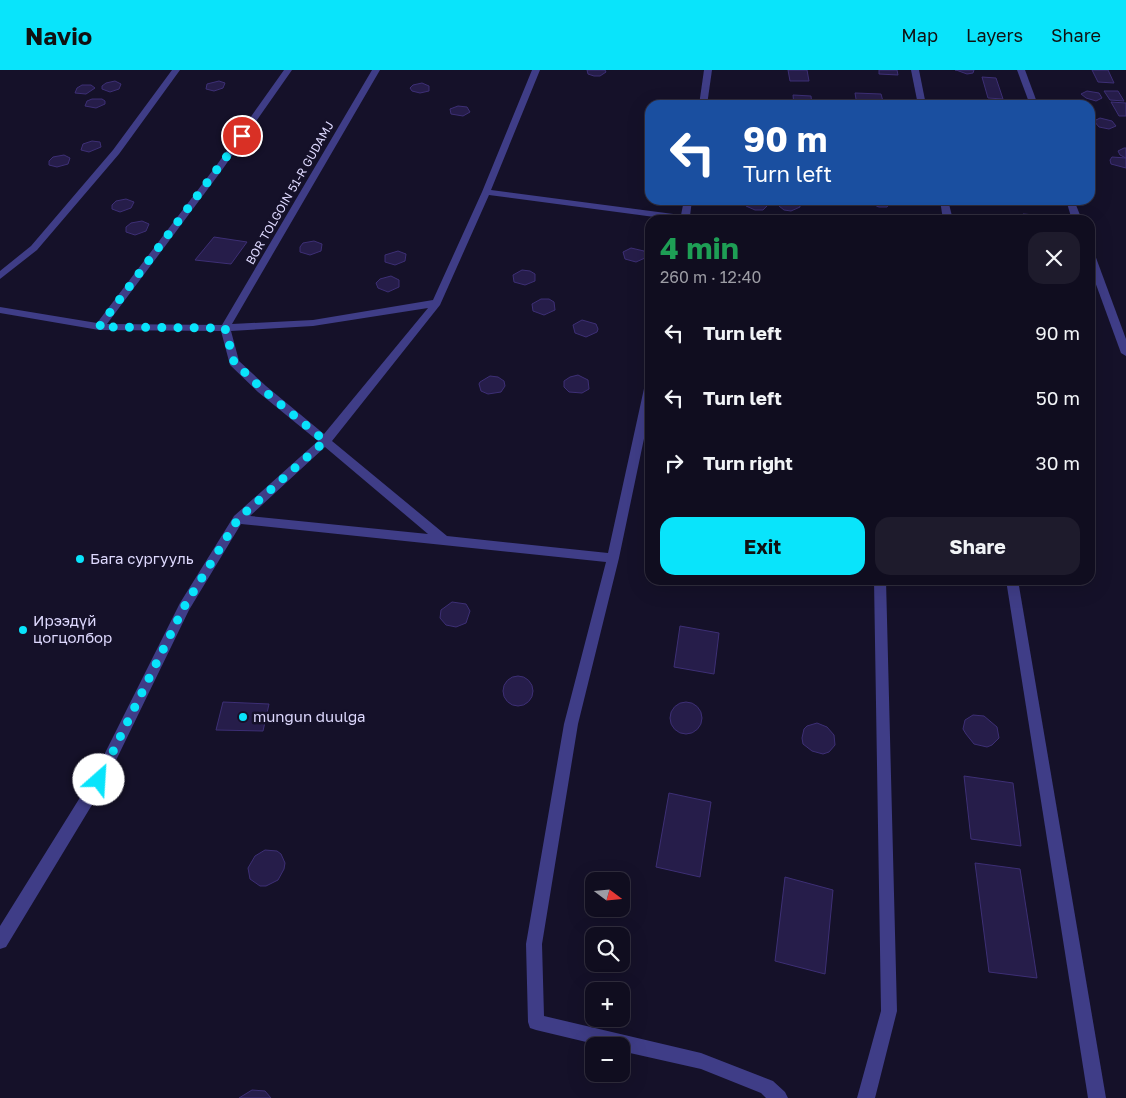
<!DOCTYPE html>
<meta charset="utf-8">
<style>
body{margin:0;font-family:"Golos Text",sans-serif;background:#1e1b2c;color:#f1f3f6;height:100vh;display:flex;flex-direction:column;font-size:19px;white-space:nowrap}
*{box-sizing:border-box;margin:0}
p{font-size:16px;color:#9c9ca4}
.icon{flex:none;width:28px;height:28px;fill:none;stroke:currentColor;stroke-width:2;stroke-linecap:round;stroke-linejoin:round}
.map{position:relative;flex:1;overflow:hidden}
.details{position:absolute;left:645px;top:145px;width:450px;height:370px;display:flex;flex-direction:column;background:#100d1f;border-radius:15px;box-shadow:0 5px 20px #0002,0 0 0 1px #302d3d}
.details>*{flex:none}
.banner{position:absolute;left:645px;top:30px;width:450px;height:105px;border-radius:15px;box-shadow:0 5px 20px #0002,0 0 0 1px #302d3d;background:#1a4fa0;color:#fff;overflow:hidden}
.needle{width:32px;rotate:106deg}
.fabs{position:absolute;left:585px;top:802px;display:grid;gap:10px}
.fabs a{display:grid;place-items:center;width:45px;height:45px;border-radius:10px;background:#100d1f;box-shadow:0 5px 20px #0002,0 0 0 1px #302d3d;font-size:25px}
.pin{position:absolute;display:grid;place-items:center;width:42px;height:42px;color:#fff;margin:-21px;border:2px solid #fff;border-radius:50%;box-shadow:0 1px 5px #0007}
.me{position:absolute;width:55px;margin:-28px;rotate:26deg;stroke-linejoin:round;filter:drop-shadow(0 0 4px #0008)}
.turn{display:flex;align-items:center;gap:18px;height:105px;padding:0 15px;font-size:22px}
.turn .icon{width:65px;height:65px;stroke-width:2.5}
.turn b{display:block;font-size:35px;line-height:42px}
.round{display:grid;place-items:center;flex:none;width:52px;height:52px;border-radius:15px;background:#1e1b2c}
.headline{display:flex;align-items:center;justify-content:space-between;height:85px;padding:0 15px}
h1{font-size:30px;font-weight:700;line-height:38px;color:#1e9e55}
.button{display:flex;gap:10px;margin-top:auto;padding:10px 15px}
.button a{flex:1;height:58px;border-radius:15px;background:#09e4fb;color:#111;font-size:20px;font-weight:700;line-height:58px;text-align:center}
.button a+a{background:#1e1b2c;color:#f1f3f6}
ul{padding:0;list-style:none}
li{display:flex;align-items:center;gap:15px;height:65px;padding:0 15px}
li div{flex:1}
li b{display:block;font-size:19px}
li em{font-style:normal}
header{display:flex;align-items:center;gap:30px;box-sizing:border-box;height:70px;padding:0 25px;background:#09e4fb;color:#111}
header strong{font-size:24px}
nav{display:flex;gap:28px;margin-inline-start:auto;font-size:18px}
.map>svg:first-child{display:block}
.building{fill:#261d4a;stroke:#3d2f75}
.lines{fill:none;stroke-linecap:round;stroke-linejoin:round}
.street{fill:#3f3d87;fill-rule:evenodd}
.route{stroke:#09e4fb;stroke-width:9;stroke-dasharray:0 16.2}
.poi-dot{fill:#09e4fb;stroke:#151129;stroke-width:2}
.labels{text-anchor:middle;stroke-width:5;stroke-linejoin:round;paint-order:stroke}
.far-street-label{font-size:12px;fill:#ded9fe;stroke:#151129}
.poi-label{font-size:15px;fill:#ded9fe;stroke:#151129;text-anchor:start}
</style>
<header>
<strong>Navio</strong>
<nav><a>Map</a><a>Layers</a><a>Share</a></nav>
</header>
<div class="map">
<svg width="1126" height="1028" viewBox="0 0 1126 1028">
<rect width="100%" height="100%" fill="#151129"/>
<g class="building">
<path d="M587,0h18l1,2 -6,4h-6l-6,-2z"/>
<path d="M788,0h19l2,11h-19z"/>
<path d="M879,0h18l1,5 -19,-1z"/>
<path d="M956,0h-1h19l-1,3 -6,1z"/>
<path d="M1092,0h16l6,13 -16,-1z"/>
<path d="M982,7l14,1 7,21 -15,-1z"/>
<path d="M115,11l6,3 -2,5 -9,3 -8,-3v-3l4,-3z"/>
<path d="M219,11l6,2 -2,5 -9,3 -8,-2 1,-5z"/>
<path d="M422,13l7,3v5l-9,2 -8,-2 -2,-3 3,-3z"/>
<path d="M82,15h9l4,3 -9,6 -11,-1 2,-5z"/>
<path d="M1087,21l12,2 3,5 -6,3 -10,-3 -5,-4z"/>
<path d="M1104,21h14l6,10 -14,-1z"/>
<path d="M855,23l26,1 3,11h-27z"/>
<path d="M793,25l18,1 1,9h-18z"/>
<path d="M92,29h10l3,2v3l-9,4 -11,-2 2,-5z"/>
<path d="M1111,32l15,1v13h-7z"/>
<path d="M458,36l9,1 3,5 -7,4 -12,-2 -1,-5z"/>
<path d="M1100,48l12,3 4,5 -7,3 -10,-2 -5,-6z"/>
<path d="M92,71l8,1 1,5 -12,5 -8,-2 2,-6z"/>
<path d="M1124,78h2v10l-6,-3 -2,-4z"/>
<path d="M64,85l6,3 -2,6 -11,3 -8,-2v-4l4,-4z"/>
<path d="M1112,87l14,1v10l-15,-4 -1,-4z"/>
<path d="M126,129l8,3 -3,6 -11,4 -8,-3v-4l4,-4z"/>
<path d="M747,130h18l3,5 -5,5h-8l-9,-4z"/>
<path d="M780,130h17l3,3v4l-9,4 -7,-1 -5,-4z"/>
<path d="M869,130h22v1l-4,6h-8l-7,-3z"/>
<path d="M1023,144l37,3 1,3h-36z"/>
<path d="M142,151l7,3 -3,7 -11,4 -9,-3v-5l5,-4z"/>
<path d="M214,167l33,5 -16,22 -36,-4z"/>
<path d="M314,171l8,3 -1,7 -11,4 -10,-3v-5l3,-4z"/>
<path d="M631,178l13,3 2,5 -1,2 -9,4 -11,-3 -2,-7z"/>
<path d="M398,181l8,3 -1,7 -10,4 -10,-3v-7z"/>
<path d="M522,200l8,1 5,3v7l-10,4 -11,-3 -1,-7z"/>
<path d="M391,206l8,4v7l-11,5 -10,-4 -2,-5 4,-4z"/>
<path d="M541,229h8l5,3 1,8 -11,5 -11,-4 -1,-7z"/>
<path d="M582,250l14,4 2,5 -1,3 -11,5 -11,-4 -2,-8z"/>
<path d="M578,305l10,5 1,9 -7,4 -13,-1 -5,-5v-6l6,-4z"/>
<path d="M490,306l8,1 6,4 1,5 -4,6 -13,2 -7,-3 -2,-7 1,-2z"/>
<path d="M452,532l14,2 4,7 -4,12 -10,4 -10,-2 -6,-7 1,-8z"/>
<path d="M680,556l39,7 -5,41 -40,-7z"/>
<circle cx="518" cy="621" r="15"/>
<path d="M223,632l46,2 -6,27 -47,-1z"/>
<circle cx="686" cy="648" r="16"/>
<path d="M973,645l11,1 13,11 2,11 -7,7 -5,2 -13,-3 -8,-10 -3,-5 2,-9z"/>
<path d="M817,653l10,4 7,8 1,10 -6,7 -6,2 -11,-3 -9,-7 -1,-6 2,-9 3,-3z"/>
<path d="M964,706l49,7 8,63 -50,-7z"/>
<path d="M669,723l42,9 -11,75 -44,-10z"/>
<path d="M265,780l12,1 4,3 4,9 -1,6 -6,11 -12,6h-6l-10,-7 -2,-11 7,-12z"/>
<path d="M975,793l45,6 17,109 -48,-6z"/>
<path d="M785,807l48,13 -8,84 -50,-13z"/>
<path d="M252,1020l13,1 6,7h-32z"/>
</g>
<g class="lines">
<g class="street">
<path d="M172,0h8l-61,84 -82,96 -37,29v-8l31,-25 82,-96z"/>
<path d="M284,0h8l-70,100 -115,154 115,1 150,-255h8l-148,254 81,-4 120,-20 49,-108 50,-122h8l-49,120 190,25 3,-15h8l-2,16 13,4h-26l-188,-25 -49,110 -108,136 115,95 161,17 37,-169 5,-4v30l-31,148 -41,166 -36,220 2,72 157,37 72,28 12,11 3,6h-22l-5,-5 -60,-24 -80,-18v-5h-18l-67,-16 -6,-2 -2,-6 -2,-78 38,-220 42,-162 -365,-38 -52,86 -85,175 -98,162 -6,2v-23l94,-151 86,-172 54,-87 84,-75 -60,-49 -28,-27 -9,-34 -122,-1 -99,-17v-6l97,16 119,-157zM428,238l-104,126 -58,-48 -27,-25 -8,-30 82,-5zM325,377l103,87 -178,-18z"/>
<path d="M704,0h8l-5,35h-8z"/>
<path d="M911,0h8l7,35h-8z"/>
<path d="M1017,0h8l13,35h-8z"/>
<path d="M940,130h8l5,20h-10z"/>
<path d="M1066,130h8l8,20h-10z"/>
<path d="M1090,182l5,3 31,84v17l-5,-3 -31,-85z"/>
<path d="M874,510h12l11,431 -22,87h-18l24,-87z"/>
<path d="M1006,510h12l88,518h-18z"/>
</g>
</g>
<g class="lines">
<path class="route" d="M99,710l85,-173 54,-88 87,-78 -63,-52 -28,-27 -9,-34 -126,-1 143,-191"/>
</g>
<g class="poi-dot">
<circle cx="80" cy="489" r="5"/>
<circle cx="23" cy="560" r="5"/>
<circle cx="243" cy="647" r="5"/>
</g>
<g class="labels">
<g class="far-street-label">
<text transform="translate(290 123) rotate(-60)" y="4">BOR TOLGOIN 51-R GUDAMJ</text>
</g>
<g class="poi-label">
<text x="90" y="494">Бага сургууль</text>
<text x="33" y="556">Ирээдүй<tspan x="33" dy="17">цогцолбор</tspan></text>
<text x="253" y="652">mungun duulga</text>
</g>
</g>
</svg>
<div class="fabs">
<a><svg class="needle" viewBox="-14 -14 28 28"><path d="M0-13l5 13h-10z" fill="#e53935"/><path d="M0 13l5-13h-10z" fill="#9c9ca4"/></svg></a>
<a><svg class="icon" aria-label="search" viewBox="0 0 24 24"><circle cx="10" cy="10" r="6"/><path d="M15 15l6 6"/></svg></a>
<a>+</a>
<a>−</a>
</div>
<div class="pin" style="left:242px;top:66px;background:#d93025"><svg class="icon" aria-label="arrive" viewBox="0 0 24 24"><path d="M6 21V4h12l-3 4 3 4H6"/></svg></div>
<svg class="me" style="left:99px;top:710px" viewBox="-20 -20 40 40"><circle r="19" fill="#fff"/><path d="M0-13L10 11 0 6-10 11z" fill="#09e4fb"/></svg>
<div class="banner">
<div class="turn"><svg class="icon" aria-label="left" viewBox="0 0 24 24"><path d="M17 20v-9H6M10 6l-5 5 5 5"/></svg><div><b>90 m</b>Turn left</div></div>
</div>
<section class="details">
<div class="headline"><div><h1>4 min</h1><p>260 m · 12:40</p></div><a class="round"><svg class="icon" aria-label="close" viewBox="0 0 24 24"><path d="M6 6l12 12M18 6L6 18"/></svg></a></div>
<ul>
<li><svg class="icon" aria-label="left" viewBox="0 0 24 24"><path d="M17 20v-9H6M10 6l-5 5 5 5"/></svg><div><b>Turn left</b></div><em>90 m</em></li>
<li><svg class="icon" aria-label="left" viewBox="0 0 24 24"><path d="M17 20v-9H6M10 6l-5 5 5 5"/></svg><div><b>Turn left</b></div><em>50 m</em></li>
<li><svg class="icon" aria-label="right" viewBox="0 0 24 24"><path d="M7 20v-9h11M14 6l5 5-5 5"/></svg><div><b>Turn right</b></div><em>30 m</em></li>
</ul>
<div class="button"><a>Exit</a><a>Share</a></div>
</section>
</div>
